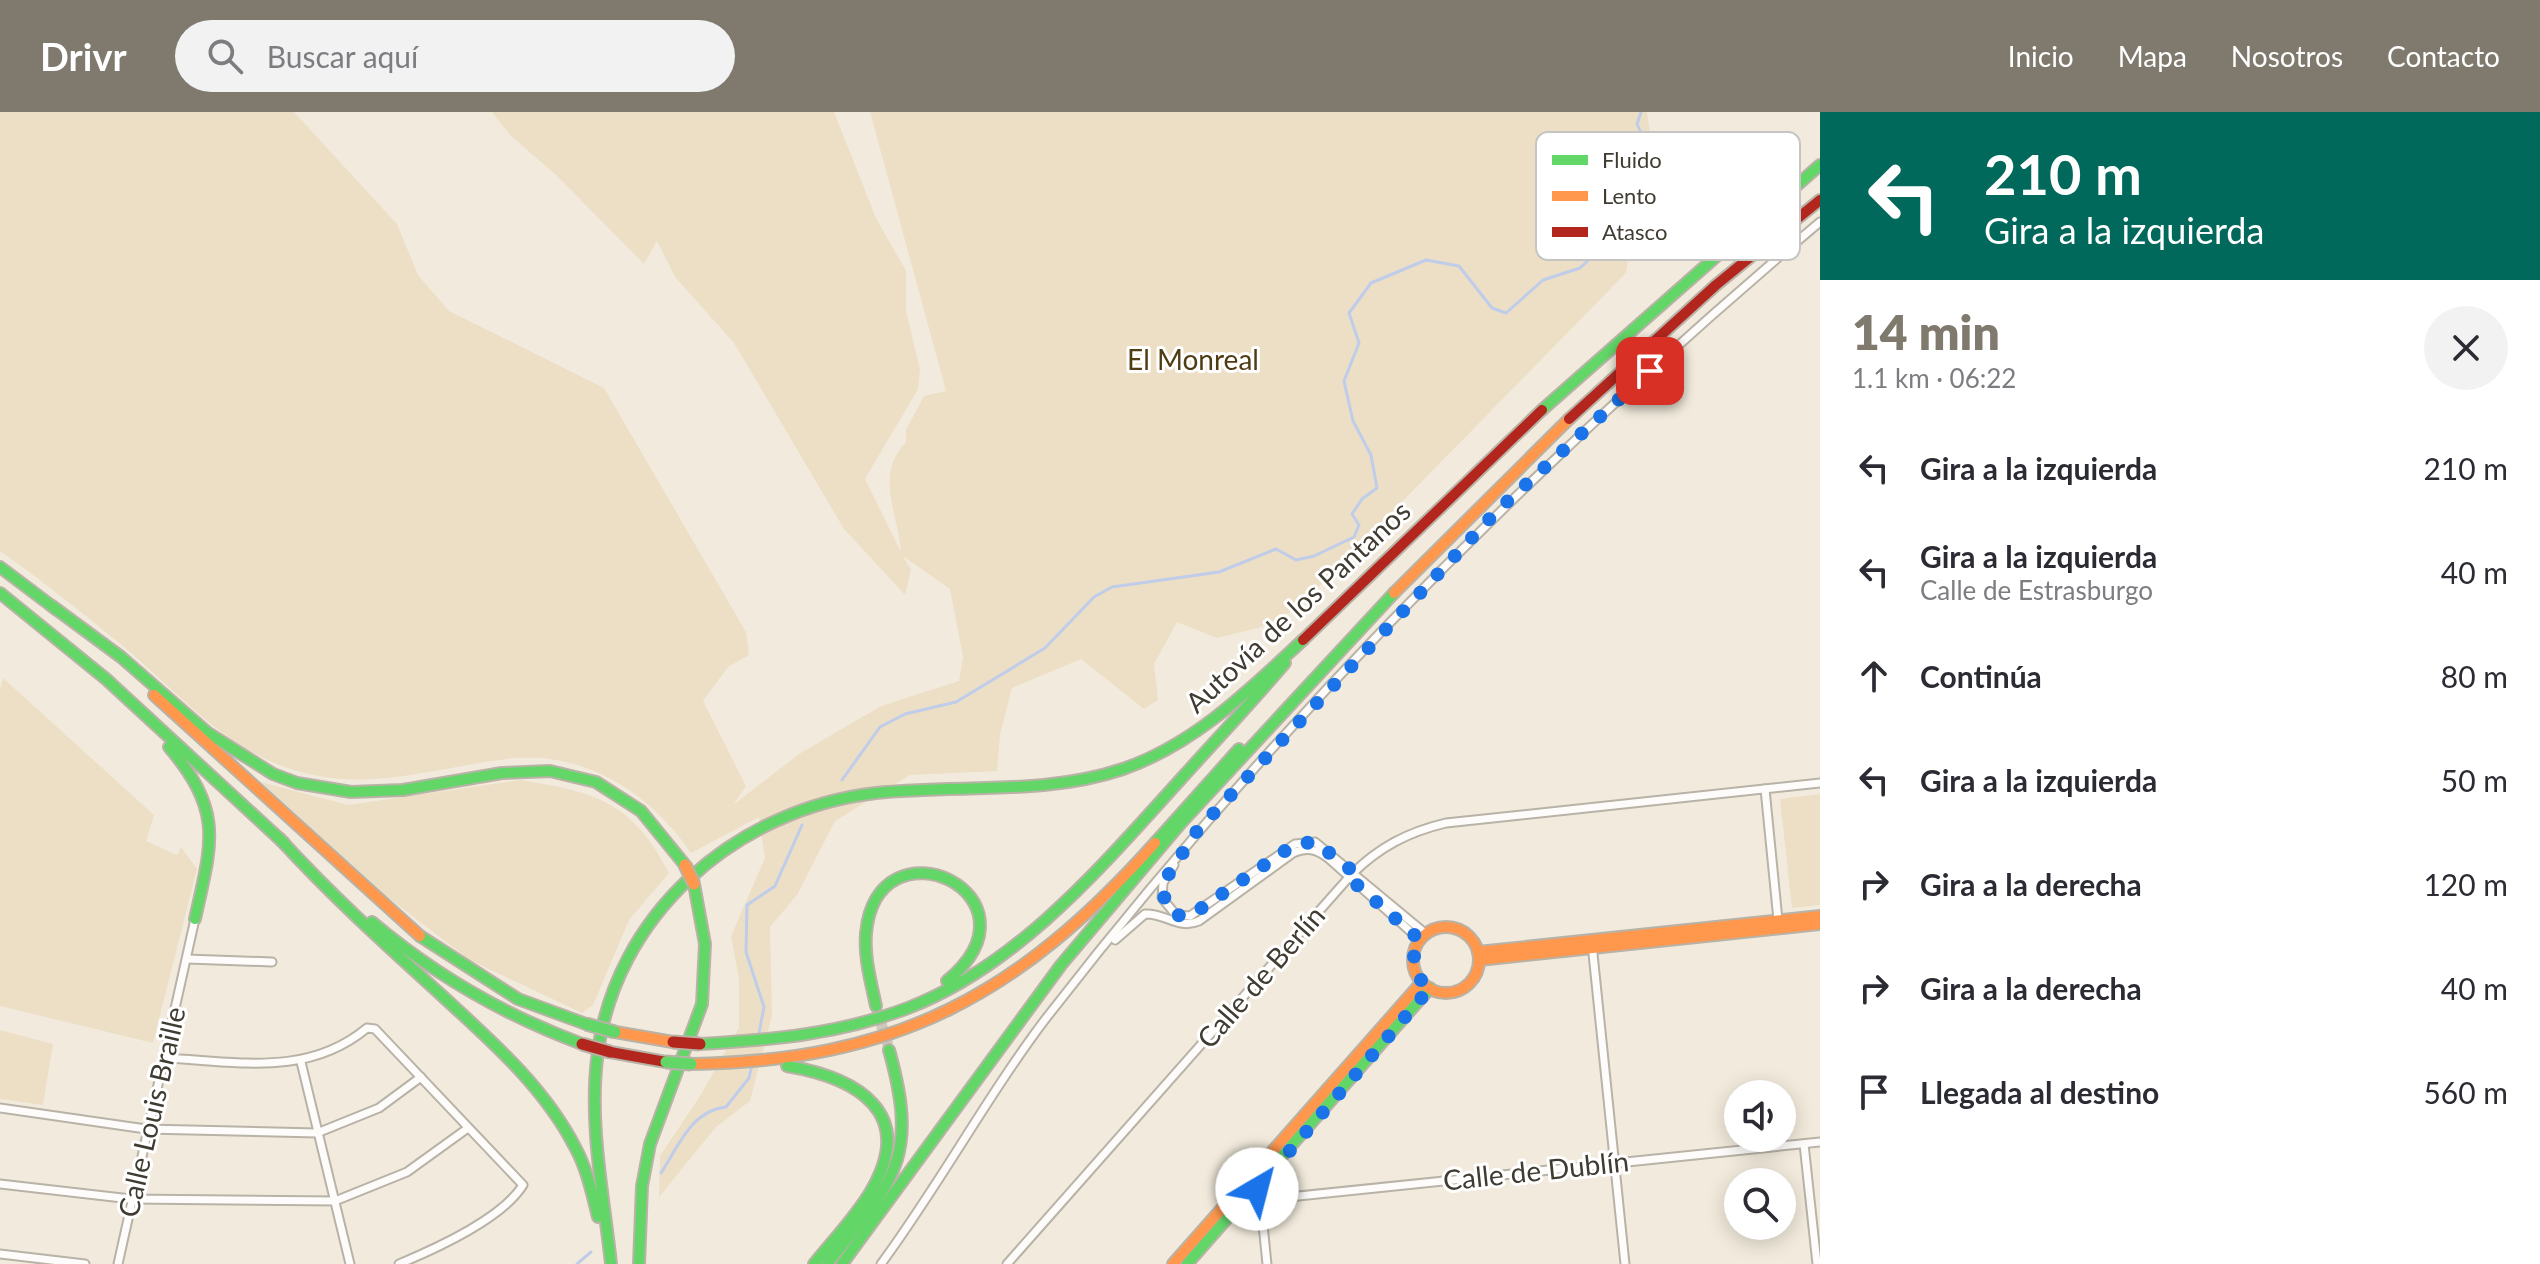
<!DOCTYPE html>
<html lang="es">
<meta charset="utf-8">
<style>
body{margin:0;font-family:Lato,sans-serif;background:#f2f2f3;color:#2b2b33;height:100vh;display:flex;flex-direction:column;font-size:30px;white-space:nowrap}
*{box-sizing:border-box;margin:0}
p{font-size:26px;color:#7c7c81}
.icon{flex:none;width:44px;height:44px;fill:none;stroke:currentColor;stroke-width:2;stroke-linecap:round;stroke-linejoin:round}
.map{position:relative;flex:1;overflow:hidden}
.side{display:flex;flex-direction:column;background:#fff;width:720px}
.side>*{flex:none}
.banner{background:#00695c;color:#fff;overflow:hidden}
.fabs{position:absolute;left:1724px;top:968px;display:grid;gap:16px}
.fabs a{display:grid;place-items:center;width:72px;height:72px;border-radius:50%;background:#fff;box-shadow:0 4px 20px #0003;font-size:40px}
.pin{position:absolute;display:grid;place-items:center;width:68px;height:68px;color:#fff;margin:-34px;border-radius:16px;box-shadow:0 4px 12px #0006}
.me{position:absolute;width:88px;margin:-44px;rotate:37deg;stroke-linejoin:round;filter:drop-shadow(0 0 6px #0008)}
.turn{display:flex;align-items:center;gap:28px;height:168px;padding:0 32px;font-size:36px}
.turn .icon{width:104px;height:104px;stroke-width:2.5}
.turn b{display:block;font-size:56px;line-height:68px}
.round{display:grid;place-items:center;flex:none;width:84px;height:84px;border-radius:42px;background:#f2f2f3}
.summary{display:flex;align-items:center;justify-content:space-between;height:136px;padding:0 32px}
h1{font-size:48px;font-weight:800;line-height:60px;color:#7f796e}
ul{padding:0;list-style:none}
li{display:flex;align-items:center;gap:24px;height:104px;padding:0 32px}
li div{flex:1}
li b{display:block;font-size:30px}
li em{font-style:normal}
header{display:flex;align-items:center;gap:48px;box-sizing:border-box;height:112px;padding:0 40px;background:#7f796e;color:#fff}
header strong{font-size:38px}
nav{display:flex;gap:44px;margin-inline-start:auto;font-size:28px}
.search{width:560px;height:72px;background:#f2f2f3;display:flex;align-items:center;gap:20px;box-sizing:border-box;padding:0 28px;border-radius:44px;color:#7c7c81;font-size:30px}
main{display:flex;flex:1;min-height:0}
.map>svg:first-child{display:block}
.green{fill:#ecdfc5}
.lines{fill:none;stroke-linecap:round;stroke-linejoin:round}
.stream{stroke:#bfccea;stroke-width:3}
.primary-tunnel{stroke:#cfc8bb;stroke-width:11;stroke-dasharray:11 5.5;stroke-linecap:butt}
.street-casing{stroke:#b8b2a7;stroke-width:11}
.fast-casing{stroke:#b8b2a7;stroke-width:14}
.slow-casing{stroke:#b8b2a7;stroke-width:14}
.jam-casing{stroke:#b8b2a7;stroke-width:14}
.street{stroke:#fdfcfa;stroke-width:7}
.fast{stroke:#63d668;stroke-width:10}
.slow{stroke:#ff974d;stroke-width:10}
.jam{stroke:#b3261e;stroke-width:10}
.fast-bridge-casing{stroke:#b8b2a7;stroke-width:15;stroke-linecap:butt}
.slow-bridge-casing{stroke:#b8b2a7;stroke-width:15;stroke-linecap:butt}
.jam-bridge-casing{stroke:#b8b2a7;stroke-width:15;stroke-linecap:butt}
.fast-bridge{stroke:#63d668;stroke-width:11}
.slow-bridge{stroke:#ff974d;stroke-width:11}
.jam-bridge{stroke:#b3261e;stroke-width:11}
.route{stroke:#1a73e8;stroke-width:14;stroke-dasharray:0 25.2}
.labels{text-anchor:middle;stroke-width:6;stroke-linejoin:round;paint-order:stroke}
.park-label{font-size:28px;fill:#4f3c13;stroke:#fff}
.street-label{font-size:28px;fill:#413c32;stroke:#fff}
.key{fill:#fff;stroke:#c6c4c2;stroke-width:2}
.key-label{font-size:22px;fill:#413c32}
</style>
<header>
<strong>Drivr</strong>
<div class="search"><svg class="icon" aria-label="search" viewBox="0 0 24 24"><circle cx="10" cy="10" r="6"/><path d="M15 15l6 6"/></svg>Buscar aquí</div>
<nav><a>Inicio</a><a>Mapa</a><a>Nosotros</a><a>Contacto</a></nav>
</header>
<main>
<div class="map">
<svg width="1820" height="1152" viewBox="0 0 1820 1152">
<rect width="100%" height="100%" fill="#f2ebdd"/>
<g class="green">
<path d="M0,0h294l103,112 21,51 31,36 155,77 142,244 3,23 -21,12 -25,34 43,85 -13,19 66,-51 82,-48 78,-25 4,-24 -13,-68 -47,-33 8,14 -6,25 -61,-66 -110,-186 -59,-66 -18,-36 -13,23 -87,-88 -47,-41 -18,-23h342l42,106 30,53v40l14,58 -2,20 -53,90 36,73c-3,-41 -27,-76 5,-110v-12l18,-34 22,-5 -76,-279h777l7,48 -4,52 -19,27 -5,34 -328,335 -40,20 -41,10 -40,-16 -23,42 4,36 -14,9 -63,-50 -69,29 -12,47 -3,36 -87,4 -75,46 -38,74 -27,32 2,89 -22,85 -34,26 -57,70 1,-41 40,-60 39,-68v-49l-8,-43 34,-78 -6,-41 -68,36c-40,-60 -109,-104 -184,-94 -73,9 -138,33 -210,12 -69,-20 -115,-74 -167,-119 -42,-35 -85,-69 -130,-101z"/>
<path d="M3,566l151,137 -8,26 31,14 4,-8 16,22 -44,174 -153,-37v-316z"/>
<path d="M520,668c75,12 112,21 149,93l-40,47 -36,85 -11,8 -112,-53 -80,-61 -129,-117 87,23z"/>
<path d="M1820,682v111l-28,3 -12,-109z"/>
<path d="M0,918l53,14 -10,61 -43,-6z"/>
</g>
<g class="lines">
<g class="stream">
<path d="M842,668l38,-53 25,-13 51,-12 89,-54 49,-51 18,-10 107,-15 57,-23 20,11 18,-4 40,-19 5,-12 -7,-11 10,-15 15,-11 -6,-33 -18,-34 -9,-40 15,-38 -10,-30 22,-30 55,-23 33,6 33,42 14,5 37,-33 37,-12 34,-32 14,-47 19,-43 -10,-22 4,-12"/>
<path d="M758,926l6,-31 -18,-55 1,-47 28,-19 27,-61"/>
<path d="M661,1061c17,-26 31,-63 65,-66l23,-29 3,-13"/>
<path d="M577,1152l14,-12"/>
</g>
<path class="primary-tunnel" d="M876,896l12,37"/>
<g class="street-casing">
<g id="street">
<path d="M1765,677l13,131"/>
<path d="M1174,753l-11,18 -1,15 14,17 14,1 105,-72 20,-2 111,92"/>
<path d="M1115,828l30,-26c21,-1 33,16 54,7l94,-68c14,-6 23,-4 35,5l92,82"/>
<path d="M1592,832l33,320"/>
<path d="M187,847l85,3"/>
<path d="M163,946c73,3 144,20 204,-30l8,1 148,156c-21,34 -88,64 -124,79"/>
<path d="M301,950l49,202"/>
<path d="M0,996l146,21 171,4 62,-25 42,-31"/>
<path d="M1804,1032l13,120"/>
<path d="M0,1072l131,15 204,2 72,-29 61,-44"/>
<path d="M0,1142l85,10"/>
<path d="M118,1152l77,-345"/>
<path d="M881,1152c59,-80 106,-168 166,-247 227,-293 490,-556 773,-795"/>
<path d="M1007,1152l344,-389c28,-28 57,-43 95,-52l374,-40"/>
<path d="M1267,1152l-6,-59 8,-6 551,-57"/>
</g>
</g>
<g class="fast-casing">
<g id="fast">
<path d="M1542,298l278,-245"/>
<path d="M0,455l57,43"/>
<path d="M0,481l106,86 178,164"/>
<path d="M52,494l69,51 87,76 65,41 24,9 54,9 52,-2 99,-17 48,-2 46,11 45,29 44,54"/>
<path d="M169,635c55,65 43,95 26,172"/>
<path d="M279,726c50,55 104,104 159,154 51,47 105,93 137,155 12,22 17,46 23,70"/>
<path d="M1155,731l84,-94"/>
<path d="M372,810c64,54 132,93 210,122"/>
<path d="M420,824l98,63 68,25"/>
<path d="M876,894c-5,-24 -12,-48 -10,-73 11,-119 185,-38 81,48"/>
<path d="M700,932c72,-4 140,-10 208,-36 111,-43 194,-142 272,-228 35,-39 71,-77 105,-117"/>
<path d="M787,954c71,12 130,47 84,125 -16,27 -38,49 -57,73"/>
<path d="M611,1152c-7,-67 -22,-137 -14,-205 16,-144 139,-250 279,-266 82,-9 167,3 247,-24 72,-25 125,-78 180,-129"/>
<path d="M639,1152l3,-78 8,-42 52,-140 3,-60 -11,-60"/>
<path d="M827,1152c66,-83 93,-104 62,-214"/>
<path d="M842,1152l219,-299 120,-142 213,-230"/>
<path d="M1187,1152l243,-276"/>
</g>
</g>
<g class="slow-casing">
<g id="slow">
<path d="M1394,481l175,-174"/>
<path d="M154,583l266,241"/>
<circle cx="1446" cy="848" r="33"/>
<path d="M1478,840l342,-36"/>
<path d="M1479,848l341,-36"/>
<path d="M615,920l58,10"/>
<path d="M691,952c206,-3 328,-69 464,-221"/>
<path d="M1173,1152l249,-282"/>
</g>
</g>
<g class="jam-casing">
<g id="jam">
<path d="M1569,307l147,-134 104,-85"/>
<path d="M1303,528l239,-230"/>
<path d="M610,940l56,10"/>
</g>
</g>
<use href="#street" class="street"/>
<use href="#fast" class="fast"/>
<use href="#slow" class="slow"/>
<use href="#jam" class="jam"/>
<g class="fast-bridge-casing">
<g id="fast-bridge">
<path d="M586,912l29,8"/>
<path d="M666,950l25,2"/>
</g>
</g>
<g class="slow-bridge-casing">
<path id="slow-bridge" d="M685,753l9,19"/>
</g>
<g class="jam-bridge-casing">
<g id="jam-bridge">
<path d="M673,930l27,2"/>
<path d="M582,932l28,8"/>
</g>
</g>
<use href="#fast-bridge" class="fast-bridge"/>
<use href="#slow-bridge" class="slow-bridge"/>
<use href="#jam-bridge" class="jam-bridge"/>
</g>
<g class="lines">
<path class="route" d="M1257,1077l173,-201c-17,-11 -21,-31 -10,-48l-71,-62 5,-6 -39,-30 -20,2 -105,72 -14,-1 -11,-10 -2,-22 34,-52 300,-320 153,-140"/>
</g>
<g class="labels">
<g class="park-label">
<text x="1193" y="258">El Monreal</text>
</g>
<g class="street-label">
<text transform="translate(1298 495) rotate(-43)" y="10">Autovía de los Pantanos</text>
<text transform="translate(1261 865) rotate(-49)" y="10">Calle de Berlín</text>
<text transform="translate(152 1000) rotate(-77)" y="10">Calle Louis Braille</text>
<text transform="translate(1536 1059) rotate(-6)" y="10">Calle de Dublín</text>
</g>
</g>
<rect x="1536" y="20" width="264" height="128" rx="12" class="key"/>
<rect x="1552" y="43" width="36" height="10" fill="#63d668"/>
<rect x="1552" y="79" width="36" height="10" fill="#ff974d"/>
<rect x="1552" y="115" width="36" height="10" fill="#b3261e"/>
<g class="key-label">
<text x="1602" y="56">Fluido</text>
<text x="1602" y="92">Lento</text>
<text x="1602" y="128">Atasco</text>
</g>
</svg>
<div class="fabs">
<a><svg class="icon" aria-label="sound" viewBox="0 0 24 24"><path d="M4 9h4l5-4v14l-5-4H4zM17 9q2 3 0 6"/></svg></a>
<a><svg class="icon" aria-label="search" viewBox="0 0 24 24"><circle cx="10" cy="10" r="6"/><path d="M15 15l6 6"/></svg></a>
</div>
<div class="pin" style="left:1650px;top:259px;background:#d93025"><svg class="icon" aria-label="arrive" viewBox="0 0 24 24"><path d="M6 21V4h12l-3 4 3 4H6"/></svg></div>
<svg class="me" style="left:1257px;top:1077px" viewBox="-20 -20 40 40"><circle r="19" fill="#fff"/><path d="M0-13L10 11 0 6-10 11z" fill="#1a73e8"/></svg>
</div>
<section class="side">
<div class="banner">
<div class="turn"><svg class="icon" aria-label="left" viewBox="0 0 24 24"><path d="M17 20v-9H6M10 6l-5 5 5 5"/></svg><div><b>210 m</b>Gira a la izquierda</div></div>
</div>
<div class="summary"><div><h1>14 min</h1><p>1.1 km · 06:22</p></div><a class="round"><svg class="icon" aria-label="close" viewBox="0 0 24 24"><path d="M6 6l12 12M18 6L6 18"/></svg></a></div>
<ul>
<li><svg class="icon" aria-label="left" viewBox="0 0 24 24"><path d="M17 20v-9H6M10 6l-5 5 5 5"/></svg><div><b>Gira a la izquierda</b></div><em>210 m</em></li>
<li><svg class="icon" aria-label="left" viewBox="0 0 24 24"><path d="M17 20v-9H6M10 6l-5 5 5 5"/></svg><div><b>Gira a la izquierda</b><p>Calle de Estrasburgo</p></div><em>40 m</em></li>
<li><svg class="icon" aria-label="ahead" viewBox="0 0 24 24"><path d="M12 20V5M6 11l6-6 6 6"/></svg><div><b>Continúa</b></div><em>80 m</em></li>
<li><svg class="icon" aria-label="left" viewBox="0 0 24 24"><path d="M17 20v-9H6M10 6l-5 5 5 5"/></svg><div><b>Gira a la izquierda</b></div><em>50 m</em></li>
<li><svg class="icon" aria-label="right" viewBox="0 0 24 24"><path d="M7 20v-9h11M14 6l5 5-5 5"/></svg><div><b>Gira a la derecha</b></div><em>120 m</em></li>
<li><svg class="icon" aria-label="right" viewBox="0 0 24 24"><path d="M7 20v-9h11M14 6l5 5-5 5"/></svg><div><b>Gira a la derecha</b></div><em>40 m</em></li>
<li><svg class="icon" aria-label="arrive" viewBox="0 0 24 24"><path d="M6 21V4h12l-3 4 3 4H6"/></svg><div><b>Llegada al destino</b></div><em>560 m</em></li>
</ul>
</section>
</main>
